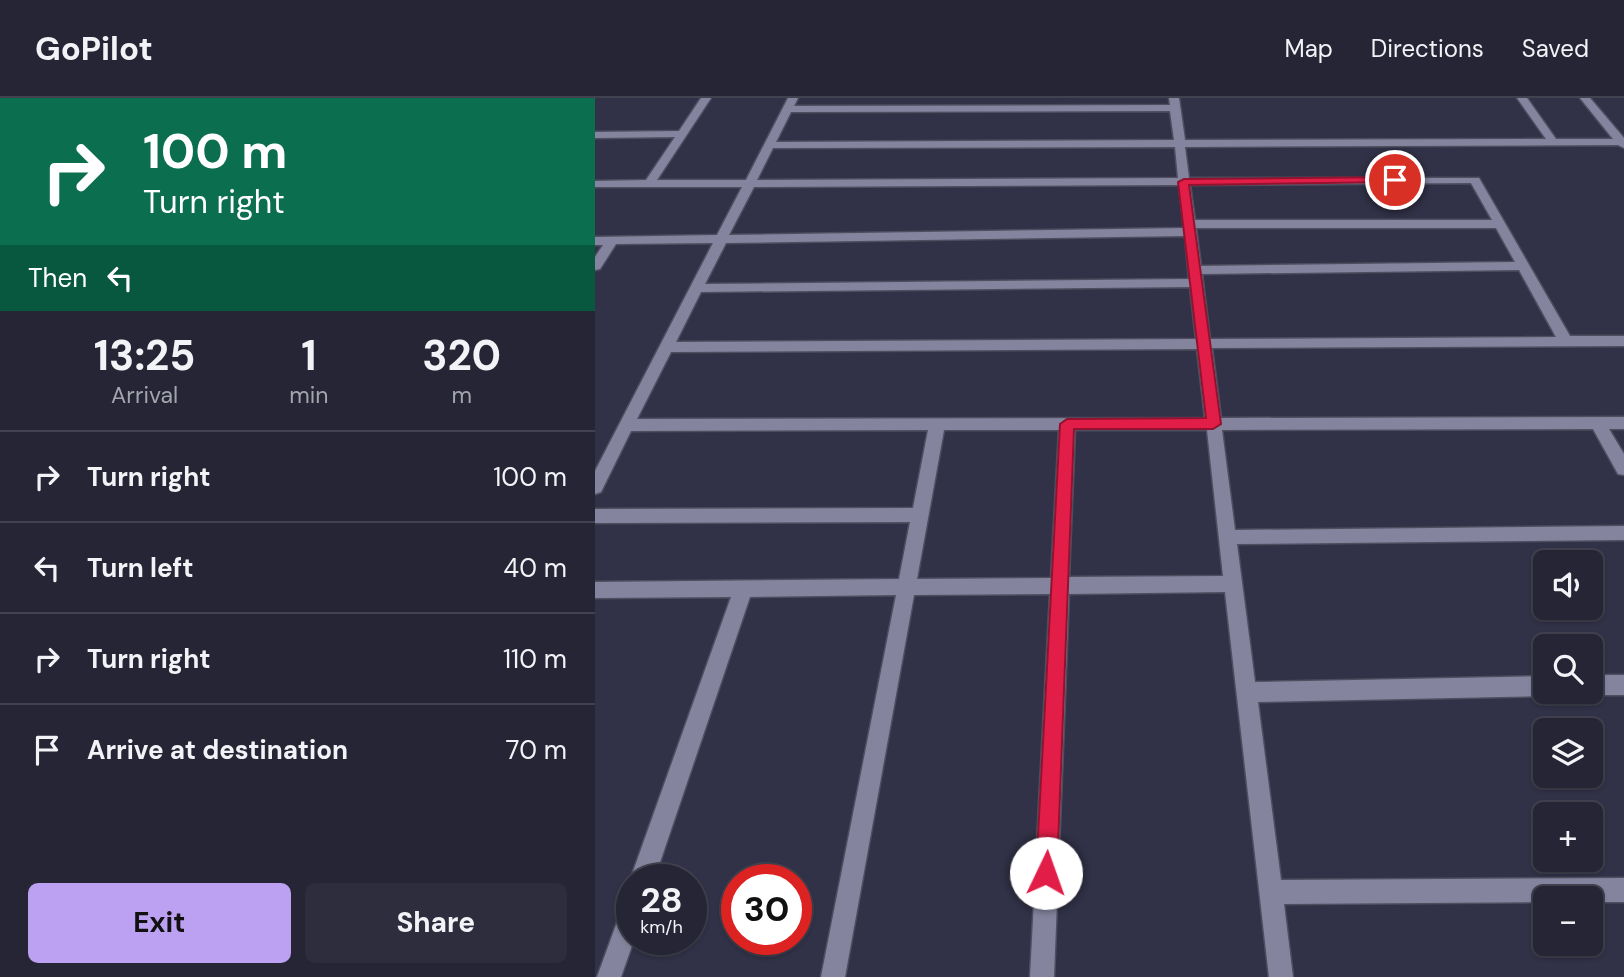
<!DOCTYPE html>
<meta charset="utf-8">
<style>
body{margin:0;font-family:"DM Sans",sans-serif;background:#2d2d3d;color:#f1f3f6;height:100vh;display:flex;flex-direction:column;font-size:26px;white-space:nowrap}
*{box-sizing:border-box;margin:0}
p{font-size:23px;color:#a3a5ad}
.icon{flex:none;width:38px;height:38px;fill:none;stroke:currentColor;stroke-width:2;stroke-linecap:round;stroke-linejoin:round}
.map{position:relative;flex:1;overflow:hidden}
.drawer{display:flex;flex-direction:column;background:#252535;width:595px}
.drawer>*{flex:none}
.hud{background:#0b6e4f;color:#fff;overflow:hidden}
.controls{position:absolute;left:938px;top:452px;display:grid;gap:14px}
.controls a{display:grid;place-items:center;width:70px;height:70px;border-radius:10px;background:#252535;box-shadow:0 2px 5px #0004,0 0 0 2px #424250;font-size:35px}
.speed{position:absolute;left:21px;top:766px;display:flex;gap:14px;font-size:35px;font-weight:700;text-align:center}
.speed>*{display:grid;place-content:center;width:91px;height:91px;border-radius:50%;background:#252535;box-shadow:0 2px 5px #0004,0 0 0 2px #424250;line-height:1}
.speed small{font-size:18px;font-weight:400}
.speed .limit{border:10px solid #d22;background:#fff;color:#111}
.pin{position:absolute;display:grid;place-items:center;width:60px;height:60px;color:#fff;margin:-30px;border:4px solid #fff;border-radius:50%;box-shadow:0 2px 7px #0007}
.me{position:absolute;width:77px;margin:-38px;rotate:3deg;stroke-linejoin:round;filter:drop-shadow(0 0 5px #0008)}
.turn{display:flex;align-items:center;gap:24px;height:147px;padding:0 28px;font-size:32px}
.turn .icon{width:91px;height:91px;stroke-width:2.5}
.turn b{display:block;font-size:49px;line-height:60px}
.then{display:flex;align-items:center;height:66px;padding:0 28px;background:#0003;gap:14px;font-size:26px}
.eta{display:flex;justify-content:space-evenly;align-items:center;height:119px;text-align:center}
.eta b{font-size:42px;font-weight:700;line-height:49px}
.action{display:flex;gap:14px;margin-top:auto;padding:14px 28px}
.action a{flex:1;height:80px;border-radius:10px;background:#bca0f2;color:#111;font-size:28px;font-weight:700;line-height:80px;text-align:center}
.action a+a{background:#2d2d3d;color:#f1f3f6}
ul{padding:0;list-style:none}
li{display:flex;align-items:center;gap:21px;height:91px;padding:0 28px;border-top:2px solid #424250}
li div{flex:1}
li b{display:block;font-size:26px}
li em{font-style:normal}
header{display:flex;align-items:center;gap:42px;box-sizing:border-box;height:98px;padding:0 35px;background:#252535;border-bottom:2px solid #424250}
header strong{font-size:33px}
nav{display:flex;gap:38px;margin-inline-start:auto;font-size:24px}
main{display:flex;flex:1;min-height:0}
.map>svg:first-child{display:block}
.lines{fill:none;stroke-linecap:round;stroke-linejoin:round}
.minor-casing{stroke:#4f4e60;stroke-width:3}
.minor{fill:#84849e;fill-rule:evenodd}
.route{fill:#e11d48;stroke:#92132f;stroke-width:2}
</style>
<header>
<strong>GoPilot</strong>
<nav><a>Map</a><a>Directions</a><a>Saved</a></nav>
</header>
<main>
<section class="drawer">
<div class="hud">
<div class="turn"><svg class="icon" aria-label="right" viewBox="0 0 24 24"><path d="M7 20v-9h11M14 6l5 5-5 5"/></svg><div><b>100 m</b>Turn right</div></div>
<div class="then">Then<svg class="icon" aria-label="left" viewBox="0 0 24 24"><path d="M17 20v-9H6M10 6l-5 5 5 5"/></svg></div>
</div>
<div class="eta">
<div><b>13:25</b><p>Arrival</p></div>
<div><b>1</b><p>min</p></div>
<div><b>320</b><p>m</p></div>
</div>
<ul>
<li><svg class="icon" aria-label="right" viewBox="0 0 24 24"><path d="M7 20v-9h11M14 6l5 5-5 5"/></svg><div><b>Turn right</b></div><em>100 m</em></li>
<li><svg class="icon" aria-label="left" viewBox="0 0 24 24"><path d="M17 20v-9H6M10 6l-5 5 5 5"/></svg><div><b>Turn left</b></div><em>40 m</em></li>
<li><svg class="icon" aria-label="right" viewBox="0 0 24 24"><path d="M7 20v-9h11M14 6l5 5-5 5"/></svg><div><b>Turn right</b></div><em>110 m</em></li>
<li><svg class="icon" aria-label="arrive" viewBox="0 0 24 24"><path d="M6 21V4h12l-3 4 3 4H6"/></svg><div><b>Arrive at destination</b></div><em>70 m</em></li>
</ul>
<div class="action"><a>Exit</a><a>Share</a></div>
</section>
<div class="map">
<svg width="1029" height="879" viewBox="0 0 1029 879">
<rect width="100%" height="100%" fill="#313147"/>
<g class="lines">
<g class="minor-casing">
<g id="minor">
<path d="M106,0h10l-54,82h89l42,-82h10l-4,8 376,-1 -1,-7h10l6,42 361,-1 -29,-41h10l29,41h57l-33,-41h10l34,40v10l-6,-3 -433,2 4,31h290l91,158h54v10l-412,2 9,70 403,-1v12h-15l15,25v21l-6,-1 -25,-45 -371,1 13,100 389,-4v14l-387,4 18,138 290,-6v15h8l-8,5 -287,6 23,178 343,-2v24h-33v-4h-46v4l-261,2 9,73h-24l-44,-385 -156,2 -15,383h-24l20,-383 -136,1 -69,382h-24l75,-382 -146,2 -96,283h-22v3l-2,-3 101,-283 -136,1v-16l304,-3 11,-57 -315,1v-14l318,-1 15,-78 -297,1 -30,61 -6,2v-23l118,-228 -97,1 -16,25 -5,1v-13l8,-12h-8v-8l122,-2 25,-48h-147v-6l51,-1 29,-43 -80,1v-6l84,-1zM575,13l4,29 -398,2 15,-30zM580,49l3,31 -421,2 16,-32zM876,85l21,37h-297l-5,-35zM584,87l5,43 -455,7 25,-48zM601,130h300l19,34 -314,4zM590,138l4,43 -484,5 21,-41zM924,172l37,67 -346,2 -8,-65zM595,189l6,52 -520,3 25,-50zM602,251l8,69 -568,1 34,-67zM349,332h115l-8,148 -134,1zM480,332h132l16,146 -154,1z"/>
<path d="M996,577h33v20h-33l-7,-3 7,-1z"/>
<path d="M37,801v41h2l-13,37h-24l27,-74z"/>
</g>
</g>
<use href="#minor" class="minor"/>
</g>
<path class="route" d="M800,79l4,1v4l-210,3 32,239 -8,5h-139l-17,444 -3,7 -8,3 -7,-3 -3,-7 24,-449 7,-5 139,-1 -28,-236 6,-3z"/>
</svg>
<div class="controls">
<a><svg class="icon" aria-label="sound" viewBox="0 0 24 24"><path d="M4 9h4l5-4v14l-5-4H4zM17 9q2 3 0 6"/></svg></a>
<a><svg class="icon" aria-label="search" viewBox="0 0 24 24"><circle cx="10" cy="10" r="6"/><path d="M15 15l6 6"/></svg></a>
<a><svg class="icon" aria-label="layers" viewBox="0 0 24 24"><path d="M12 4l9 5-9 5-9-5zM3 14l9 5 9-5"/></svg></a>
<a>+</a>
<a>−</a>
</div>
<div class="speed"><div>28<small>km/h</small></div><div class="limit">30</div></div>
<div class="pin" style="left:800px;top:82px;background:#d93025"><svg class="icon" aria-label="arrive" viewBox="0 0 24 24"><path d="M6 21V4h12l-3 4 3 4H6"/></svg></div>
<svg class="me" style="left:451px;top:775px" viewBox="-20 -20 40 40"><circle r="19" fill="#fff"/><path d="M0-13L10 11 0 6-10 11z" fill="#e11d48"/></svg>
</div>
</main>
